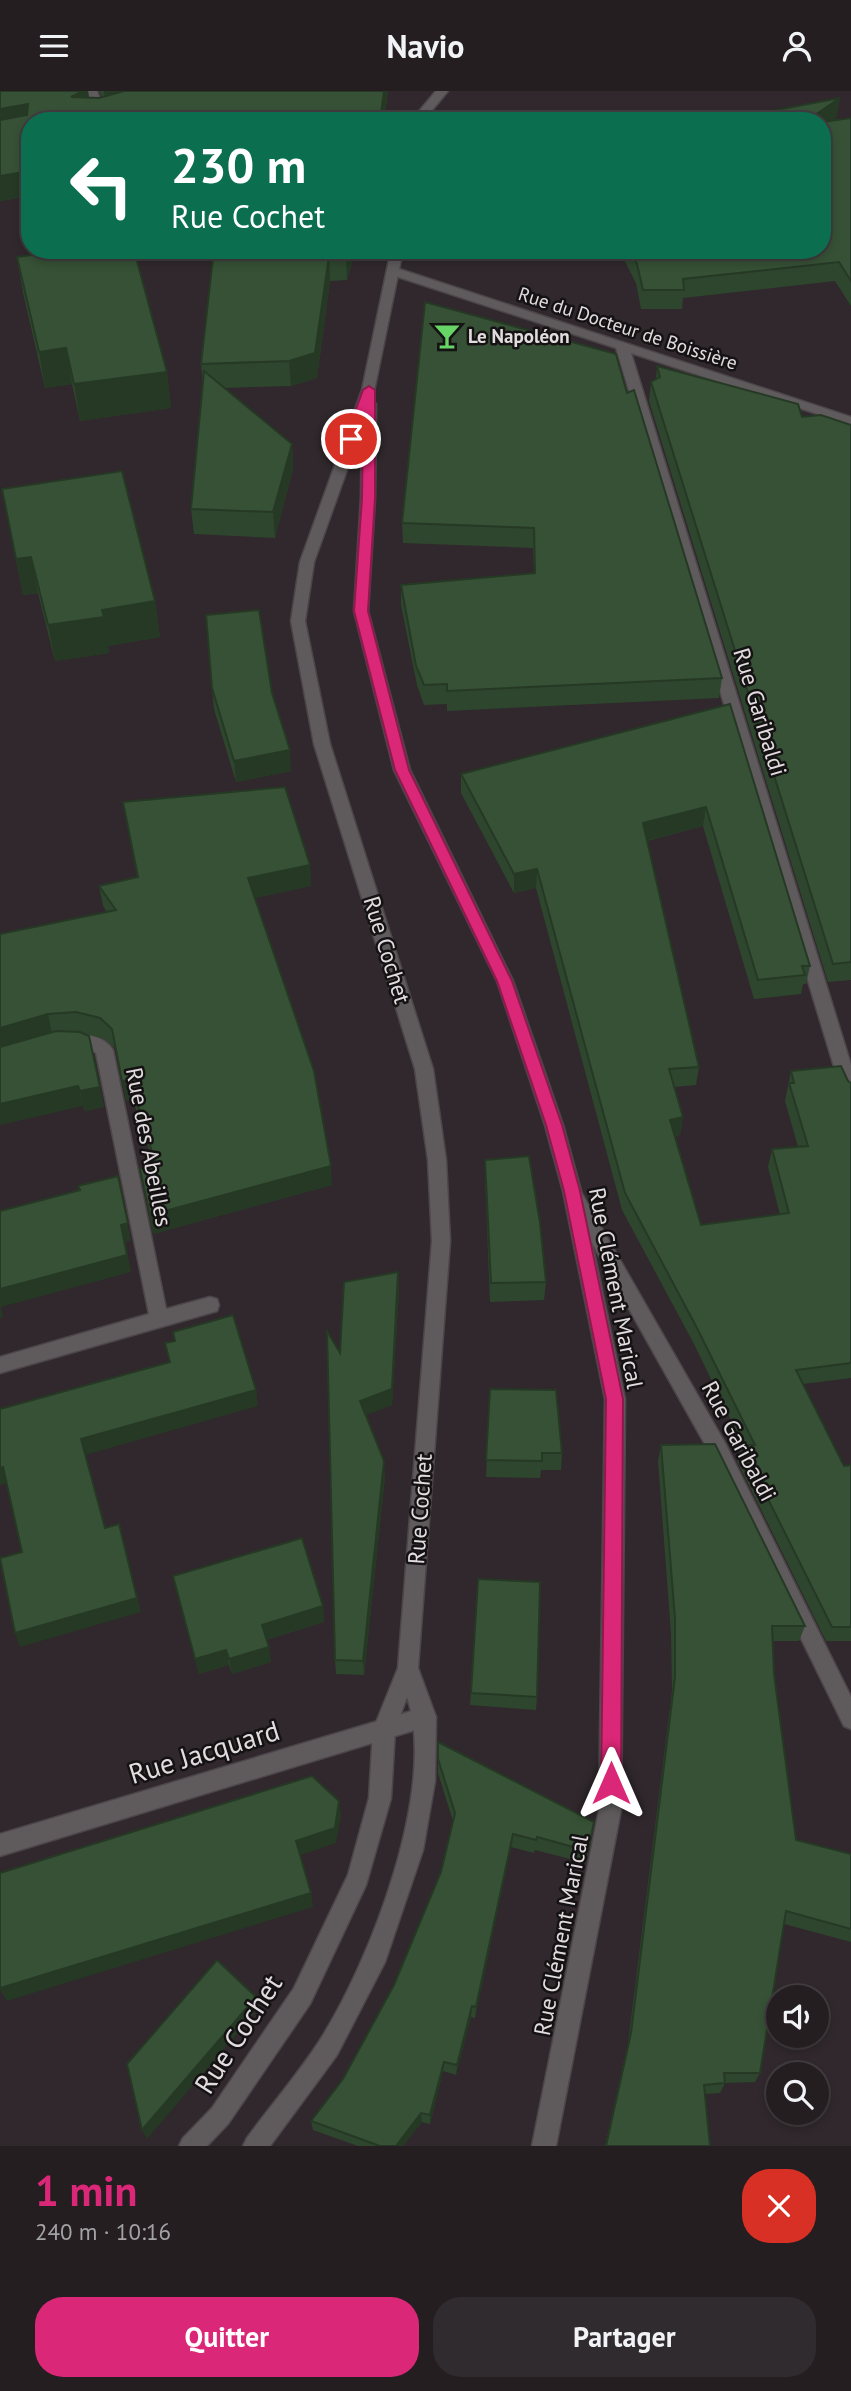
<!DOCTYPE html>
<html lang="fr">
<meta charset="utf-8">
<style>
body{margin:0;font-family:"PT Sans",sans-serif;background:#302b2e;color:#f1f3f6;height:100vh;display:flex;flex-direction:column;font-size:26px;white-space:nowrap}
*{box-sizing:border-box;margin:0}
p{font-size:23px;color:#a3a2a5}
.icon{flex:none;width:38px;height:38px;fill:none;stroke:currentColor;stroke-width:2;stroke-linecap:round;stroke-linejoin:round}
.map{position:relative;height:2055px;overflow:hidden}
.details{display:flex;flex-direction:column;background:#241e21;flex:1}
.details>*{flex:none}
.guide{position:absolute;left:21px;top:21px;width:810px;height:147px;border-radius:28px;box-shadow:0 4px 10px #0003,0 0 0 2px #413c3f;background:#0b6e4f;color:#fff;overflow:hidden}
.fabs{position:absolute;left:766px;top:1894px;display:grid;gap:14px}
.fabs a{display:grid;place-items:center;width:63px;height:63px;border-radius:50%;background:#241e21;box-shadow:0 4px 10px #0003,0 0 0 2px #413c3f;font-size:35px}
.pin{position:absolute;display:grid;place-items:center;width:60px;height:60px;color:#fff;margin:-30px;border:4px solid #fff;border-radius:50%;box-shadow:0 2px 7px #0007}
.me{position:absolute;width:77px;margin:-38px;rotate:0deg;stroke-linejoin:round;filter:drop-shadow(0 0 5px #0008)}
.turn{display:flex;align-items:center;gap:24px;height:147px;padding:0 35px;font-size:32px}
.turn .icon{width:91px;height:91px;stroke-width:2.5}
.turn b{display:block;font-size:49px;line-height:60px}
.round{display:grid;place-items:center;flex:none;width:74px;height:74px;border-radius:28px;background:#302b2e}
.headline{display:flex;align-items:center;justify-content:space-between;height:119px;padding:0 35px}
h1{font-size:42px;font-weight:700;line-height:52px;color:#db2777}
.cta{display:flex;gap:14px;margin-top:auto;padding:14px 35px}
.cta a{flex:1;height:80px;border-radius:28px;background:#db2777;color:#fff;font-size:28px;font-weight:700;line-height:80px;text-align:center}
.cta a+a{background:#302b2e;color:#f1f3f6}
header{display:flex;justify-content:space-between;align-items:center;height:91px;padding:0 35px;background:#241e21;font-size:32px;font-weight:700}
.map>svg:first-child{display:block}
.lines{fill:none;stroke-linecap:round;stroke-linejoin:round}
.minor-casing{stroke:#4c4549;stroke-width:3}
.tertiary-casing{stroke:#4c4549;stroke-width:3}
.minor{fill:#5f5b5d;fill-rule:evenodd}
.tertiary{fill:#5f5b5d;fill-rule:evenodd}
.wall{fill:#2e462e}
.shaded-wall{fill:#263925}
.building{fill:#365135;stroke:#263925;stroke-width:2}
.route{fill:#db2777;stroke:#8e194d;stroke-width:2}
.labels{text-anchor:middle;stroke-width:5;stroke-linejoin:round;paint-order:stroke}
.far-street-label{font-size:19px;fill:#e2dcdf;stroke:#151214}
.far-poi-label{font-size:19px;font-weight:bold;fill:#e2dcdf;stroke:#151214;text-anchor:start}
.street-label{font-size:23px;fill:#e2dcdf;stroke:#151214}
.near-street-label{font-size:28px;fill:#e2dcdf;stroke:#151214}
</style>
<header><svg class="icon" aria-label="menu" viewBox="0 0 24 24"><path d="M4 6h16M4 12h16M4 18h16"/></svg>Navio<svg class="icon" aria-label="person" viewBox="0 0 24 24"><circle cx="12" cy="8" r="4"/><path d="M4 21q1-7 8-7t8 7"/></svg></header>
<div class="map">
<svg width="851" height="2055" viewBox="0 0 851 2055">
<rect width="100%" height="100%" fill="#30282c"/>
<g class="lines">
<g class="minor-casing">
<g id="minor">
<path d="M85,0h12l10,26 -2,2h-8z"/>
<path d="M393,176l458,150v8l-220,-72 220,712v35l-6,-2 -3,-5 -226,-745 -227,-74 -2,-3z"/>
<path d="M73,943c15,-1 32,3 40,16l53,259 44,-12 7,2 2,6 -2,6 -217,62v-16l149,-43 -53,-261 -10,-5 -24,-1 -3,-5 3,-5z"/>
<path d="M575,1099l6,2 144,251 126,254v32l-7,-3 -133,-271 -142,-253 -3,-5 3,-5z"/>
<path d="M425,1616l7,3 4,7 -4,7 -7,3 -425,129v-22z"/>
</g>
</g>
<g class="tertiary-casing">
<g id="tertiary">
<path d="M436,0h12l-25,30h-12z"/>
<path d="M391,159h12l-31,151 4,3 -1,94 -7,113 42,159 103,211 50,144 18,66 44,208 -4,411 -65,336h-24l67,-336 6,-411 -42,-208 -18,-66 -48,-144 -103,-211 -40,-159 7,-113 1,-70 -48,134 -9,59 25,123 103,325 13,91 4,81 -32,427 18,49 -1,64 -12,69 -38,112 -48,93 -67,91h-27l4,-8c24,-33 51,-64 73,-98 50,-78 118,-253 87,-343l-12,33 -4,68 -25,87 -56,119 -82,120 -21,22h-28l4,-8 29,-30 82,-120 54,-113 21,-77 4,-68 25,-62 34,-427 -4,-81 -13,-91 -101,-325 -23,-123 9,-59 62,-172z"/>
</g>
</g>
<use href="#minor" class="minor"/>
<use href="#tertiary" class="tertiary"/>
</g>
<g class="wall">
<path d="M0,0h88l1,7h10l3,-1 -3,-6h289l-4,30h-354v75l-30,5z"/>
<path d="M837,26l-5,3 19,-2v188l-16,-25 -152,17 -1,11h-41l-5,-26 -17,-33h203v-129z"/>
<path d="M217,159h139l-9,30 -17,1 -13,97 -26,8 -66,2 67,56 1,25 -18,69 -81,-4 -3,-25 12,-124 -2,-21z"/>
<path d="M17,166h51l99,115 4,36 -91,13 -8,-37 -27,4 -22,-95z"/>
<path d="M657,275l145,51 49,8v555l-23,2 -179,-581 2,-19 5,-3z"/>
<path d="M627,302l95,285 -3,20 -272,13v-7l-23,1 -7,-20 -16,-80v-20l133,-12 -1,-25 -130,-5 -1,-20z"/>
<path d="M2,398l153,112 5,36 -52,9 1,7 -54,8 -17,-68 -15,2z"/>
<path d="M212,597l60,5 19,78 -55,11 -22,-73z"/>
<path d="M730,613l80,262 -4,18h-3l-2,10 -47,5 -51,-173 -56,15 52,226 -3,18 -22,2 9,30 -3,18 -5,1 26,89 79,-10 -12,-48 4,-18 26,-2 -13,-46 6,-30 60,12v295l-48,6 41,82 7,-1v176h-25l-89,-180 4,-16h2l-49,-101 -72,-134 -86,-322 -22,5 -53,-100v-19z"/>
<path d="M123,711l187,63 1,21 -57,12 78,287 -179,49 -13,-65 14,-4 -21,-65 -7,1 -10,-52 -12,-10 -22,-6 22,74 -20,4 -1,-5 -83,-172 107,-22 -4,-6 -4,-20 38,-9z"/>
<path d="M485,1069l61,122 -2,18 -54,2 -5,-123z"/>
<path d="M398,1181l1,17 -7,116 -27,10 20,62 -21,198 -28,-1 -1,-14 5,-307z"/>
<path d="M490,1298l72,64 -1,17h-20l-1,8 -54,-1z"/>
<path d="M661,1354l144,181 -6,15h-26l1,33 22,166 55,14v88l-67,-18 -24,149 -5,9 -30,1 -5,10 -15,1 5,52h-105l23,-103 44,-352 -1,-58 -13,-172z"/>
<path d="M478,1488l59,118 -1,13 -66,-5z"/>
<path d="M177,1501l146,14 1,16 -58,18 5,22 -39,12 -3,-9 -30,9z"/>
<path d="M438,1651l156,80 -8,41 -51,-13 -1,3 -23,-6 -36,171 -4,-1 -15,58 -13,-4 -13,53 -8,-2 -19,24h-45l-45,-16 -2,-9 32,-42 51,-94 47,-113 12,-51 -15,-48z"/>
</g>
<g class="shaded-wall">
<path d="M82,0h6l3,22 -20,-16z"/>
<path d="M104,0h66l-63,18z"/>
<path d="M384,0h4l-4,30h-4z"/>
<path d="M840,7l-3,19 -15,10v-6h-16z"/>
<path d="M28,13l3,17 -31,12v-24z"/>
<path d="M30,80v25l-30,5v-25z"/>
<path d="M348,159h8l-9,30 -1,-24z"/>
<path d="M329,165l1,25 -13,97 -26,8 -2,-25z"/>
<path d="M66,257l6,36 -27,4 -6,-36z"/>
<path d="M167,281l4,36 -91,13 -6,-37z"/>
<path d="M292,353l1,25 -18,69 -2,-26z"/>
<path d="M31,466l7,36 -15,2 -7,-36z"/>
<path d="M155,510l5,36 -52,9 1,7 -54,8 -7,-36 54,-15z"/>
<path d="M290,659l1,21 -55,11 -2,-21z"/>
<path d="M706,716l-3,19 -62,16 2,-19z"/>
<path d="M310,774l1,21 -61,13 -2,-21z"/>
<path d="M537,778l-1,19 -22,5v-19z"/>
<path d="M48,923l4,20 -52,15v-21z"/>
<path d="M94,965l10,51 -20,4 -4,-20z"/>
<path d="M130,989l3,20 -7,1 -4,-20z"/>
<path d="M78,995l5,20 -83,19v-21z"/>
<path d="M683,1026l-3,18 -13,2 3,-17z"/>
<path d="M331,1075l1,19 -179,49 -3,-19z"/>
<path d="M118,1085l13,65 -6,1 6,30 -130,35 2,11h-3v-29l121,-64z"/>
<path d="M398,1181l1,17 -7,116 -31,12 -1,-16z"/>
<path d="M256,1299l2,16 -173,49 -4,-16z"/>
<path d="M384,1370l1,16 -21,198 -1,-14z"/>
<path d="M3,1376l5,16 -8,2v-17z"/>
<path d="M119,1433l22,88 -121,35 -5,-14z"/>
<path d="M323,1515l1,16 -59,18 -3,-15z"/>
<path d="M269,1556l2,15 -39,12 -3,-15z"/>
<path d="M226,1559l3,15 -30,9 -4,-15z"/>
<path d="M339,1710l2,15 -5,27 -38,13 -2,-15z"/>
<path d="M513,1743l-2,13 -36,171 1,-11z"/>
<path d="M311,1802l2,14 -306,94 -7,-11v-2z"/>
<path d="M256,1906l3,11 -112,131 -5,-9z"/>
<path d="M472,1915l-1,11 -15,58 1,-10z"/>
<path d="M444,1971l-1,9 -13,53v-9z"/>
<path d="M421,2022l1,9 -19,24h-7z"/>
</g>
<g class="building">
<path d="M0,0h83l-12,6 28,1 25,-7h260l-4,30h-350v50l-30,5v-56l27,-5 1,-11 -28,5z"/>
<path d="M840,7l-34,23h-88z"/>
<path d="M851,27v163l-12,-19 -156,17 1,11h-41l-6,-26 -7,-14h192v-128z"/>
<path d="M67,159l1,7 48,-7h18l33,122 -93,12 -8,-36 -27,4 -22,-95z"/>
<path d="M217,159h131l-2,6h-17l-14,97 -26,8 -88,3 12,-106h3z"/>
<path d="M425,211l191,52 11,39 7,-3 88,288 -275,13v-7l-23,1 -8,-19 -15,-81 134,-12 -1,-45 -132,-5z"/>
<path d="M657,275l141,38 4,13 19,-2 30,10v537l-18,2 -182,-582 9,-5z"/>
<path d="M204,280l88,73 -19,68 -82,-3z"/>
<path d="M122,380l33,130 -53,9 2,7 -56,8 -17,-68 -15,2 -14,-70z"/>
<path d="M259,519l13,83 18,57 -56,11 -22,-73 -6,-73z"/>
<path d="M730,613l80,262h-8l3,9 -47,5 -52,-173 -63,16 56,244 -30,2 14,48 -13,3 31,105 88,-12 -17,-64 36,-3 -19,-63h5l-3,-12 50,-5 7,15 3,2v280l-55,7 48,96 7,-1v162h-19l-91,-182h14l-58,-117 -72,-135 -88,-324 -23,5 -53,-100z"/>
<path d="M285,696l25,78 -62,13 66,193 17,95 -181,49 -10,-46 16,-4 -26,-85 -8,1 -10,-52 -12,-11 -24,-6 -28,2 -48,14v-94l116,-24 -17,-24 39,-9 -15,-75z"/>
<path d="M56,940l24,1 9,4 11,51 -20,4 -2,-5 -78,18v-57z"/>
<path d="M529,1065l11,67 6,59 -55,1 -6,-123z"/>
<path d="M118,1085l10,47 -7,2 6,30 -127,34v-78l80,-21 -2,-4z"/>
<path d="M398,1181l-6,117 -32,12 24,60 -21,200 -28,-1 -8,-329 13,22 4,-71z"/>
<path d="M233,1224l23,75 -175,49 24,89 14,-4 18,74 -122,35 -15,-75 22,-6 -19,-85 -3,1v-59l170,-47 -5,-19 10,-2 -2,-9z"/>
<path d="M490,1298l66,1 6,63h-20v8l-56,-1z"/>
<path d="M715,1353l90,182h-33l2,48 22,166 55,14v75l-65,-18 -26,162h-36l1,10 -21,2 6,61h-104l25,-113 44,-356v-59l-14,-173z"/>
<path d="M302,1447l21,68 -61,19 7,22 -40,12 -3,-9 -31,9 -22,-83z"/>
<path d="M478,1488l62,3 -3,115 -66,-4z"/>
<path d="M438,1651l156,80 -6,29 -51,-14 -1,3 -23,-6 -37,173 -4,-1 -15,59 -13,-3 -14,53 -9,-2 -25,33h-16l-69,-25 32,-42 51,-94 47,-113 14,-59 -17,-54z"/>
<path d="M312,1685l27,25 -4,27 -39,13 15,52 -311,95v-115z"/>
<path d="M217,1869l39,37 -114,133 -15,-66z"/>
</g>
<path class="route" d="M369,295l6,4v108l-7,113 41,159 103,211 50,144 18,66 43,208 -2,384 -3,6 -7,3 -7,-3 -3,-6 5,-384 -42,-208 -18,-66 -49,-144 -102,-211 -41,-159 8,-113 1,-74 -7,18 -5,1 -6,-4 18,-49z"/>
<defs>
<g id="bar-bare" transform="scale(2.1)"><path d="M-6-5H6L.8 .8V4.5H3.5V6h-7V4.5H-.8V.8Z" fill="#67d466" stroke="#151214" stroke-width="2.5" paint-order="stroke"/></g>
</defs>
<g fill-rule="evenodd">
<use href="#bar-bare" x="447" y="245"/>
</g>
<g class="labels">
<g class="far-street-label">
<text transform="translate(628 237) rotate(18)" y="7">Rue du Docteur de Boissière</text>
</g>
<g class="far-poi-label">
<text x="468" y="252">Le Napoléon</text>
</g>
<g class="street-label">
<text transform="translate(760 621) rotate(73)" y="8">Rue Garibaldi</text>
<text transform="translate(387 859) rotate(73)" y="8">Rue Cochet</text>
<text transform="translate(149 1056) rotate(79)" y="8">Rue des Abeilles</text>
<text transform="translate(616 1197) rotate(79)" y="8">Rue Clément Marical</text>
<text transform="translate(739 1350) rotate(62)" y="8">Rue Garibaldi</text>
<text transform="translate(420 1418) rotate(-86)" y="8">Rue Cochet</text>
<text transform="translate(561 1844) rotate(-79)" y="8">Rue Clément Marical</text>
</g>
<g class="near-street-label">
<text transform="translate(204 1661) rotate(-17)" y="10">Rue Jacquard</text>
<text transform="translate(238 1943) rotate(-57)" y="10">Rue Cochet</text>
</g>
</g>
</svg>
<div class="fabs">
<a><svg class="icon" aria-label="sound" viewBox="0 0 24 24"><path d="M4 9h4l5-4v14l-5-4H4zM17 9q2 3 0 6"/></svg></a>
<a><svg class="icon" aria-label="search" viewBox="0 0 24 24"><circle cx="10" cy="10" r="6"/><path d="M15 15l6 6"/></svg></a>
</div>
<div class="pin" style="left:351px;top:348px;background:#d93025"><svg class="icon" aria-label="arrive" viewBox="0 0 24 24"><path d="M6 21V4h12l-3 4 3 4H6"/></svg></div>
<svg class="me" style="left:611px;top:1692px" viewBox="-20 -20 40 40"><path d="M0-17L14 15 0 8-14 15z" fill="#db2777" stroke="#fff" stroke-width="4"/></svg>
<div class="guide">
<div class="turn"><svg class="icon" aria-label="left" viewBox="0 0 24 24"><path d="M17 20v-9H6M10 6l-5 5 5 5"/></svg><div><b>230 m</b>Rue Cochet</div></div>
</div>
</div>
<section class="details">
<div class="headline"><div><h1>1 min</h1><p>240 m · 10:16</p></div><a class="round" style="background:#d93025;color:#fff"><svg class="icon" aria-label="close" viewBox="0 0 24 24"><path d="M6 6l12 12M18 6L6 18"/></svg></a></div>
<div class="cta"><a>Quitter</a><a>Partager</a></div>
</section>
